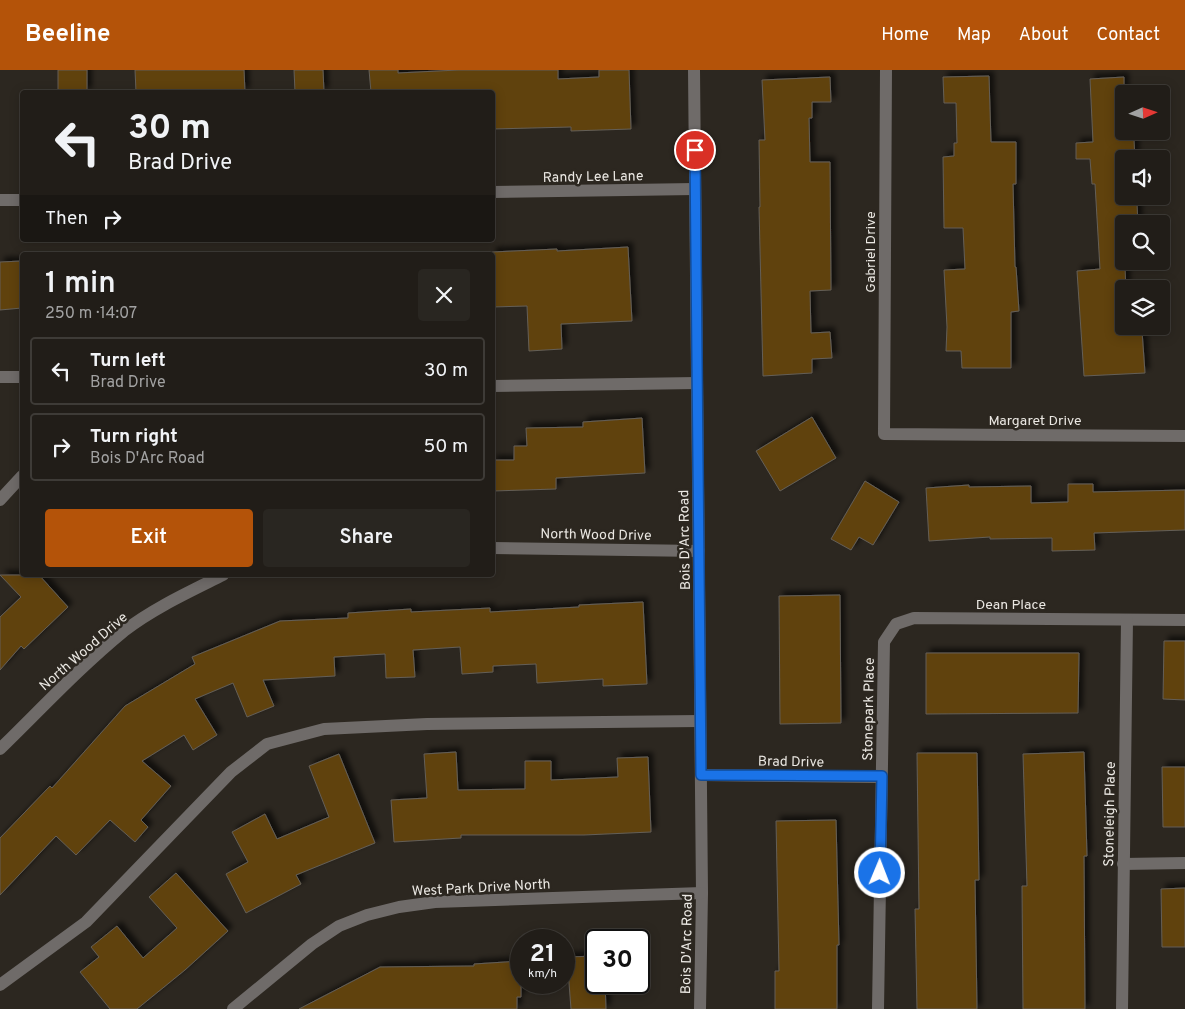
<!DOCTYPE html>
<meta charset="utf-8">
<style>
body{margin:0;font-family:Overpass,sans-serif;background:#292621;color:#f1f3f6;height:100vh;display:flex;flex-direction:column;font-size:19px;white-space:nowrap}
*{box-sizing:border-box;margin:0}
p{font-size:16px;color:#a2a2a2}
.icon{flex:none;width:28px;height:28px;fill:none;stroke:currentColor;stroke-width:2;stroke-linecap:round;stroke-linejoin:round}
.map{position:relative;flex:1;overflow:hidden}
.details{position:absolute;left:20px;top:182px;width:475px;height:325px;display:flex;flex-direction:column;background:#211d18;border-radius:5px;box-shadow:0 2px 12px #0003,0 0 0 1px #3e3b37}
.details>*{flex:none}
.top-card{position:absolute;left:20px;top:20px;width:475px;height:152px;border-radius:5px;box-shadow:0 2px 12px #0003,0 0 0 1px #3e3b37;background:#211d18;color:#f1f3f6;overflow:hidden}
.needle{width:32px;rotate:87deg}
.fabs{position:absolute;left:1115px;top:15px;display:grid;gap:10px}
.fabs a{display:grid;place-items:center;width:55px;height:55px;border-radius:5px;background:#211d18;box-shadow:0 2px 12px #0003,0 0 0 1px #3e3b37;font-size:25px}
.speed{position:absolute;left:510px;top:859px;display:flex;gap:10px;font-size:25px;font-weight:700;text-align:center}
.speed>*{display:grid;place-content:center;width:65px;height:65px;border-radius:50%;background:#211d18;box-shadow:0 2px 12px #0003,0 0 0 1px #3e3b37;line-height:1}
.speed small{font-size:12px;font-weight:400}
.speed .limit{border:2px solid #111;border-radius:8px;background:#fff;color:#111}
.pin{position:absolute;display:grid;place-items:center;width:42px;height:42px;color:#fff;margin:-21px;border:2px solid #fff;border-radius:50%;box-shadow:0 1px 5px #0007}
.me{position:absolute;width:55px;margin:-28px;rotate:1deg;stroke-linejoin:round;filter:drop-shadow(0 0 4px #0008)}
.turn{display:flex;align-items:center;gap:18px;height:105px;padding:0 25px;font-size:22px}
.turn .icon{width:65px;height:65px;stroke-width:2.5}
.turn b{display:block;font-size:35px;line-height:42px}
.then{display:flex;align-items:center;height:48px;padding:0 25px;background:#0003;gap:10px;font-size:19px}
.round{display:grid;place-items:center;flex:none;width:52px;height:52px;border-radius:5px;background:#292621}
.summary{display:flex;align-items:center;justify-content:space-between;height:85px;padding:0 25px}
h1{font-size:30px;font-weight:600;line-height:38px}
.primary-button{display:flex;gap:10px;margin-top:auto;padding:10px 25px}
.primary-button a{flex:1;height:58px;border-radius:5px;background:#b45309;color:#fff;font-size:20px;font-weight:600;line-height:58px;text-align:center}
.primary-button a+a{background:#292621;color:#f1f3f6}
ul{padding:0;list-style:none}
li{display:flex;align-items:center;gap:15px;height:68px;margin:0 10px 8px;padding:0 15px;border:2px solid #3e3b37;border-radius:5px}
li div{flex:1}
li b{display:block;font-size:19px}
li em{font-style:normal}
header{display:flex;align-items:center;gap:30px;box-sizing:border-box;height:70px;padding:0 25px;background:#b45309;color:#fff}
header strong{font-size:24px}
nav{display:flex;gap:28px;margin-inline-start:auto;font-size:18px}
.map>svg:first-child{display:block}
.building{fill:#604210;stroke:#645f57;filter:url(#shadow)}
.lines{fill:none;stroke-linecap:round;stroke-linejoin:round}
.minor{stroke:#6f6b69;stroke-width:12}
.route-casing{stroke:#114b97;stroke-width:12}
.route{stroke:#1a73e8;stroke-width:9}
.labels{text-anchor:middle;stroke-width:5;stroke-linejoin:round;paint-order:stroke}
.street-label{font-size:14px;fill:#ebe8e3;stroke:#2c2720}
</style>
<header>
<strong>Beeline</strong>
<nav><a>Home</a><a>Map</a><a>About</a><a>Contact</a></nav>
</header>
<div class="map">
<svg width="1185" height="939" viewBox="0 0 1185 939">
<defs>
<filter id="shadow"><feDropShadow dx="4.5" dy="-4.5" stdDeviation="2.5" flood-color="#0009"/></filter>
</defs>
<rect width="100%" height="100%" fill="#2c2720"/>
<g class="building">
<rect x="58" y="0" width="29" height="22"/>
<path d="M135,0h109l1,22h-109z"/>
<path d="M294,0h29l1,22h-29z"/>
<path d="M369,0h29v3l60,-3h100v9l41,-2v-7h30l2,59 -60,2v-4l-78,2 -1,-37h-121z"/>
<path d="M989,6l2,66h25v42h-3l2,83h1l3,44 -8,1v56h-49l-1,-17h-15l1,-24 -3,-57 21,-1 -2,-41h-19l-1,-71 11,-1v-13h3l-1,-40h-12l-1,-26z"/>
<path d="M830,7l1,25h-19v16h-3l1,44h20l1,128 -21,1 1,42 19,-1 2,26 -20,1v14l-49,3 -4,-169h1l-1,-67h6l-3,-60z"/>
<path d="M1124,7v63h10l1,19h-11v46l13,-1 1,20h-14v44h1l1,21h-2v43l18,-1 3,42 -61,3 -7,-105 23,-2 -5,-85h-3l-2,-25h-14v-16l17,-1 -3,-63z"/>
<path d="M628,177l4,74 -71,3 1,25 -33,2 -2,-45 -35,1v-55l65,-3v2z"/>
<path d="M22,191v47l-22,2v-48z"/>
<path d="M812,347l24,41 -56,33 -24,-40z"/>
<path d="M642,348l3,55 -89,5v11l-63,2 -1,-31h22v-14h13l-1,-18 57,-1v-5z"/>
<path d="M865,411l34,21 -26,43 -14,-8 -8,13 -20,-11z"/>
<path d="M1068,414h25v8l92,-2v40l-91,3 1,17 -43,1v-13l-62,1v-2l-61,4 -3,-53 43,-3v2l62,-1v17l37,-1z"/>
<path d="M0,505h39l29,32 -44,42 -3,-3 -21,24v-53l21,-20z"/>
<path d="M840,525l1,128 -61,1 -1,-128z"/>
<path d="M643,532l4,82 -44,2v-7l-66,4 -1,-19 -43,2v6l-31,2 -2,-27 -47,3 2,27 -29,1 -1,-24 -51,3 1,19 -72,4 11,26 -27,11 -14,-34 -38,16 22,36 -24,15 -9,-15 -42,26 29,25 -30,34 7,7 -13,15 -25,-22 -34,35 -20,-19 -56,59v-57l50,-52 2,2 73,-82 70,-42 -3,-7 88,-36 68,-3v-5l63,-4v3l79,-4v4l89,-5v-2z"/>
<path d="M1164,571h21v59l-22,-1z"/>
<path d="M926,583h153l-1,60 -152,1z"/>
<path d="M456,682l2,38 67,-1v-28h26v19l67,-3 -1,-19 31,-1 3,75 -67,3h-123v3l-67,4 -3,-42 36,-2 -3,-44z"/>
<path d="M1084,682l3,104h-3l1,153h-62l-1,-123h5l-4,-132z"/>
<path d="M917,683h60l2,127h-4l2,129h-60l-2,-100h4z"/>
<path d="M339,684l36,89 -79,32 5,9 -55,29 -20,-39 22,-12 -16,-30 33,-18 12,25 52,-22 -20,-51z"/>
<path d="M1162,697h23v60h-22z"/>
<path d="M836,750l3,125h-2v64h-62v-38h4l-3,-150z"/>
<path d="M176,803l52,58 -43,39 -48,39h-27l-30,-37 19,-15 -8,-10 26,-21 26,32 34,-30 -28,-31z"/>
<path d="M1185,818v59h-23l-1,-58z"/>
<path d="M596,886v26h9l1,27h-35l-4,-52z"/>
<path d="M521,891v36h-4v12h-218l81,-42 94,-1v-2z"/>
</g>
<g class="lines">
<g class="minor">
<path d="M694,0l8,823 -2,116"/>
<path d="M886,0l-2,364 301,2"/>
<path d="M492,122l203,-3"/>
<path d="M0,130h22"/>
<path d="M0,307h22"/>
<path d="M492,316l205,-3"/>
<path d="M0,430l22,-24"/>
<path d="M492,478l207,3"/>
<path d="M0,679c41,-40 80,-82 124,-118 30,-23 65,-39 99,-56"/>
<path d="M701,705l181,2"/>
<path d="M1123,794l62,-1"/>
<path d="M0,915l86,-63 145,-150 36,-28 57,-15 103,-5 273,-3"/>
<path d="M233,939l79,-65 27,-18 28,-11 32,-8 36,-5 267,-9"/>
<path d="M878,939l6,-367 12,-18 18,-6 271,2"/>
<path d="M1122,939l5,-389"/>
</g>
</g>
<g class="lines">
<g class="route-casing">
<path id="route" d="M695,80l6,625 181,1 -2,97"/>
</g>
<use href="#route" class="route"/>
</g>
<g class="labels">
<g class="street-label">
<text transform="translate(593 106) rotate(-1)" y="5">Randy Lee Lane</text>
<text transform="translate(870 182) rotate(-90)" y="5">Gabriel Drive</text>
<text x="1035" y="355">Margaret Drive</text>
<text transform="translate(596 464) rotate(1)" y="5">North Wood Drive</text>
<text transform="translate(684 470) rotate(-91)" y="5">Bois D'Arc Road</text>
<text x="1011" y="539">Dean Place</text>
<text transform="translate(83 581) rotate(-41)" y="5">North Wood Drive</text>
<text transform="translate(868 639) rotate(-89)" y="5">Stonepark Place</text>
<text transform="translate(791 691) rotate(1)" y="5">Brad Drive</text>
<text transform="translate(1109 744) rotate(-89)" y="5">Stoneleigh Place</text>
<text transform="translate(481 817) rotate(-3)" y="5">West Park Drive North</text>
<text transform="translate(686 874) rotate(-89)" y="5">Bois D'Arc Road</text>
</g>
</g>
</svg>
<div class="fabs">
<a><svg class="needle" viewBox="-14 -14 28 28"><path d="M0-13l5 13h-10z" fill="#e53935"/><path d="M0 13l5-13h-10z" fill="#a2a2a2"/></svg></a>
<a><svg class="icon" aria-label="sound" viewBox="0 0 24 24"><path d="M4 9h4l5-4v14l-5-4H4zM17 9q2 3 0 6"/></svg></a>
<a><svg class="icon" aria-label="search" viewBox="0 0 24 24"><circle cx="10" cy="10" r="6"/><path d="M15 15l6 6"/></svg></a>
<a><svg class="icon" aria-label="layers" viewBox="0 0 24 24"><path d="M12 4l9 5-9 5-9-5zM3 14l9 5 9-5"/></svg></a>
</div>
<div class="speed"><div>21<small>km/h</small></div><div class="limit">30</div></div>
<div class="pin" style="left:695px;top:80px;background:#d93025"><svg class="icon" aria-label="arrive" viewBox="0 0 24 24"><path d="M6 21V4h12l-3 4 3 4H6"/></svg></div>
<svg class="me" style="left:880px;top:803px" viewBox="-20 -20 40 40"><circle r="17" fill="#1a73e8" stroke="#fff" stroke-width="3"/><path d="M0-11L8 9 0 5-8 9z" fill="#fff"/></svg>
<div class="top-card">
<div class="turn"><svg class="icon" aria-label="left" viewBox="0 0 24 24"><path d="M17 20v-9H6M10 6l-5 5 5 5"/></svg><div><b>30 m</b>Brad Drive</div></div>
<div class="then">Then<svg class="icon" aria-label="right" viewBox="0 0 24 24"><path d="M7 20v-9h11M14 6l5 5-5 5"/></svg></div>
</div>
<section class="details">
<div class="summary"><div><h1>1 min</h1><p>250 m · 14:07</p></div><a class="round"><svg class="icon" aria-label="close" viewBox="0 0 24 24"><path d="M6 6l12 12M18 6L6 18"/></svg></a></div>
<ul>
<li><svg class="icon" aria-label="left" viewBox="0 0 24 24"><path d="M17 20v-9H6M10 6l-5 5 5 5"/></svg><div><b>Turn left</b><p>Brad Drive</p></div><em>30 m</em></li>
<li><svg class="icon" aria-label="right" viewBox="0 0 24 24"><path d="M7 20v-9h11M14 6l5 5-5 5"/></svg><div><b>Turn right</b><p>Bois D'Arc Road</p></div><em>50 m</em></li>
</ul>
<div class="primary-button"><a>Exit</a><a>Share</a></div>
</section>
</div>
